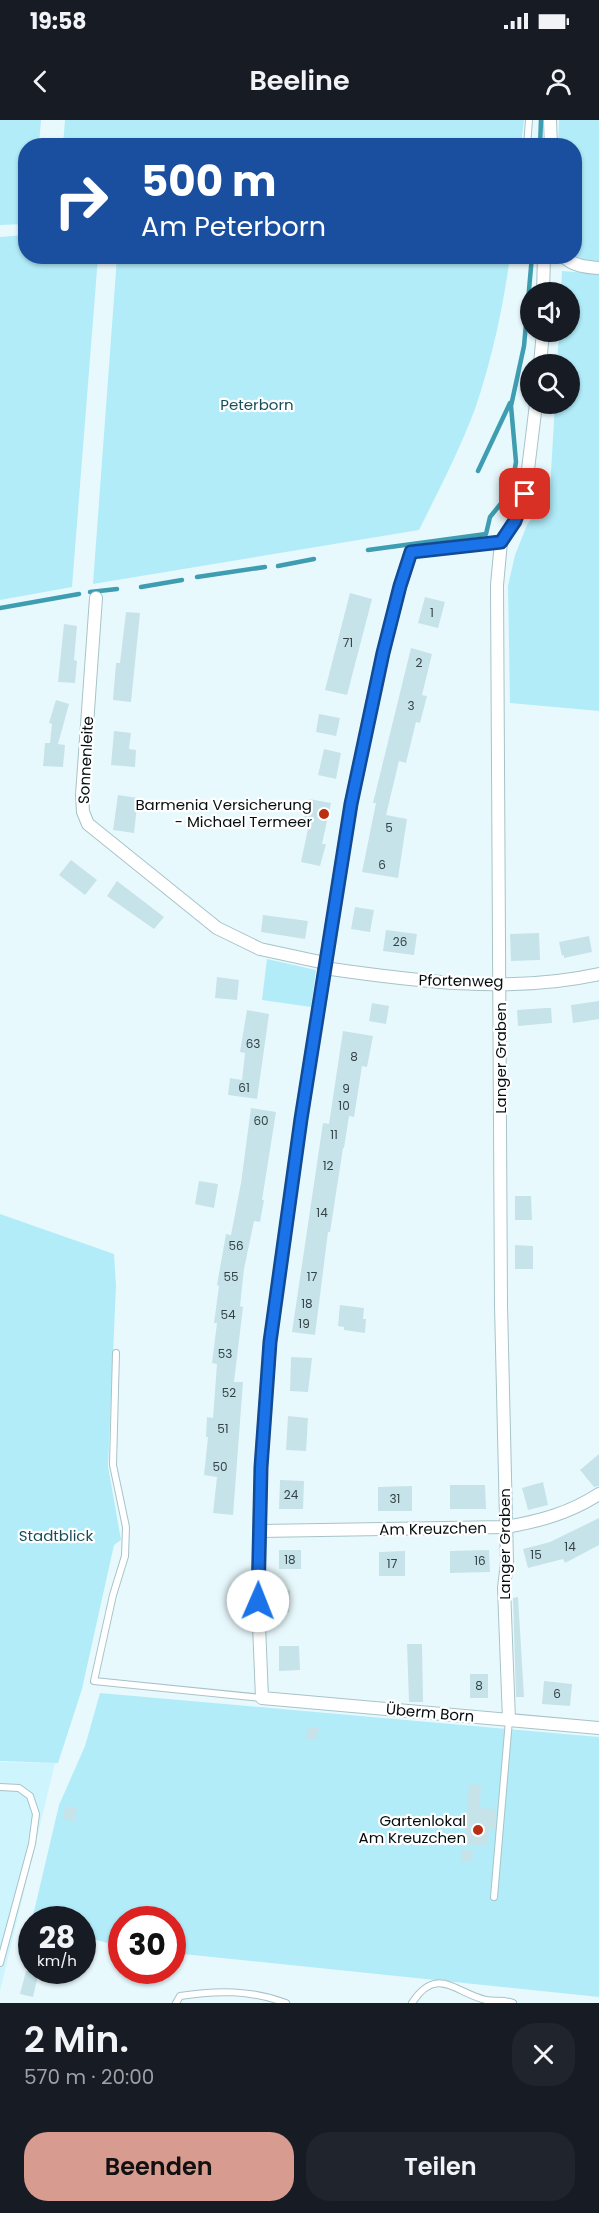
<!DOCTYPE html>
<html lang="de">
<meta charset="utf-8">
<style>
body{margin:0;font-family:Poppins,sans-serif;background:#20242c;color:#f1f3f6;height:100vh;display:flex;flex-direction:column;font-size:22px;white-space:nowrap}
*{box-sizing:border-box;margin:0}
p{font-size:20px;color:#9ea1a6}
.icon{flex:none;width:33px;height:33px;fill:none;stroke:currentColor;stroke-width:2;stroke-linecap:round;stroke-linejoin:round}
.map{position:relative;height:1883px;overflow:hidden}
.details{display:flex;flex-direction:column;background:#171b24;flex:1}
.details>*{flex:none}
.guide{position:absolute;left:18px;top:18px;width:564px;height:126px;border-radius:24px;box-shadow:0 2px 4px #0004;background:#1a4fa0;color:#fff;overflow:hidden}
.buttons{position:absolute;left:520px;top:162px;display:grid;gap:12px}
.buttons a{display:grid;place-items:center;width:60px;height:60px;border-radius:50%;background:#171b24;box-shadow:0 2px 4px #0004;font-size:30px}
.speed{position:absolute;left:18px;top:1786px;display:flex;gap:12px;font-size:30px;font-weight:700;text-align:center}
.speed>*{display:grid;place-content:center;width:78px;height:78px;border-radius:50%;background:#171b24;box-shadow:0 2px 4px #0004;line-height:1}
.speed small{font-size:15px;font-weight:400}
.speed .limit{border:9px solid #d22;background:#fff;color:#111}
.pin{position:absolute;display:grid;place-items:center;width:51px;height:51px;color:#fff;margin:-26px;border-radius:12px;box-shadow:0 3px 9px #0006}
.me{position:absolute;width:66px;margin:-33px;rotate:1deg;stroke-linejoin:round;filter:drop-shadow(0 0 4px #0008)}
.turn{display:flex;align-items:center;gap:21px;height:126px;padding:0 24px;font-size:27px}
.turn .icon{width:78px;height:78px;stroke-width:2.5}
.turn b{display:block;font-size:42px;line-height:51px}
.round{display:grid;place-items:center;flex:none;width:63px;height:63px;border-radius:24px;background:#20242c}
.head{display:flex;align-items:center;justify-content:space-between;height:102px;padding:0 24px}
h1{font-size:36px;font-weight:600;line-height:45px}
.cta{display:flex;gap:12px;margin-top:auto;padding:12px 24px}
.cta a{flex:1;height:69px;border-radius:24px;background:#d89b8f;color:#111;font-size:24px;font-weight:600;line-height:69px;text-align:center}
.cta a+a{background:#20242c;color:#f1f3f6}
.status{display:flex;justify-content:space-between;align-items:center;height:42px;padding:0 30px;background:#171b24;direction:ltr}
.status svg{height:16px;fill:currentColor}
header{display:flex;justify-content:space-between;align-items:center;height:78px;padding:0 24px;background:#171b24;font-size:27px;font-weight:600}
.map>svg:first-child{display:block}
.built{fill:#cef4fd}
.green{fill:#b2ecf9}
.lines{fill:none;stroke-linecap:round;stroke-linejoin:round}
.stream{stroke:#3e9db0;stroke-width:4.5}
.building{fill:#c6e3e9}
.service-casing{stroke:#a7c3c9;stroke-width:8}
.minor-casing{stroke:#a7c3c9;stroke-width:14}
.service{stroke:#fff;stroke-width:6}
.minor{stroke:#fff;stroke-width:12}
.route-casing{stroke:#114b97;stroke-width:15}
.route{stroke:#1a73e8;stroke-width:10}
.poi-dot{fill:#ba2f11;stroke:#fff;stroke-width:2}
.labels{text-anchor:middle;stroke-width:4.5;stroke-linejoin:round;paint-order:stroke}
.number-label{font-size:12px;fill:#344246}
.park-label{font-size:15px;fill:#164f5a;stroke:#fff}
.street-label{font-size:15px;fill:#040d0f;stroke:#fff}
.poi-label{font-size:15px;fill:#040d0f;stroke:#fff;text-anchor:end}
</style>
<div class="status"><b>19:58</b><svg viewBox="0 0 49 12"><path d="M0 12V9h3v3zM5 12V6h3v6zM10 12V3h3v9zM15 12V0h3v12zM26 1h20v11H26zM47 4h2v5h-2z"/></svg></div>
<header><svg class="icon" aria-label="back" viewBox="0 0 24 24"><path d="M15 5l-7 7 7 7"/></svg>Beeline<svg class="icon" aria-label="person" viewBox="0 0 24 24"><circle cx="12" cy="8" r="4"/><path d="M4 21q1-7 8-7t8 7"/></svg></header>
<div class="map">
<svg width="599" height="1883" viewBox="0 0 599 1883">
<rect width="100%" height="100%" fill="#e8f9fd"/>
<path class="built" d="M0,1642l55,1 -55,228z"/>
<g class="green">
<path d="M0,0h41l-2,25 -13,1 -1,78 -25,1z"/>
<path d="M65,0h459l-3,25h-458z"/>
<path d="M559,0h40v143l-14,-1 -14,-5 3,-1v-110h-16z"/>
<path d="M25,115l1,21 72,1 -26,330 -72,13v-363z"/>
<path d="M117,137h393c-7,50 -18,103 -35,152 -16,42 -36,81 -56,121l-326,54z"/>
<path d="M562,151l37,3v437l-89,-8 -2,-117 7,-31 12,-30 23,-36 5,-85h15v-40h-13l2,-32h11v-40h-9z"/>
<path d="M267,839l49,11 -5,37 -49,-7z"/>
<path d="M0,1094l114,40 2,32 -8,180 13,74 -7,5 -32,144 -24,74 -58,-2z"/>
<path d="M100,1573l499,44v260l-426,-44 -1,-33h-50l-1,27 -38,-11 -1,-16h-50l27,-115 26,-59z"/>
</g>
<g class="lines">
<g class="stream">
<path d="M540,26l1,-26"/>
<path d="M478,351l32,-68"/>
<path d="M368,430l118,-16 4,-17 17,-21 6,-17 3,-17 -5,-56 13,-60 8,-90"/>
<path d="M278,446l36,-7"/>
<path d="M197,457l68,-10"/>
<path d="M141,467l41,-7"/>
<path d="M90,472l27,-3"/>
<path d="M0,488l79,-14"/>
</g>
</g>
<g class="building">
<path d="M350,473l22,6 -25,96 -22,-5z"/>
<path d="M425,477l20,5 -7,26 -20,-5z"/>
<path d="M126,492l14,1 -9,89 -18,-2 3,-37h4z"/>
<path d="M64,504l13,2 -3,34 3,1 -2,22 -17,-1z"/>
<path d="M411,528l21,6 -10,41 5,1 -7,27 -4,-1 -10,41 -7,-2 -13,54 21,4 -9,59 -36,-6 14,-69h-3z"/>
<path d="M56,580l13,4 -11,40 7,1 -2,22 -20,-1 2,-23h5l2,-19 -3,-1z"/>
<path d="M319,594l21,4 -4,18 -20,-4z"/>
<path d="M114,611l17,2 -2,16 7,1 -1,17 -24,-2z"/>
<path d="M324,629l17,4 -5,26 -18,-4z"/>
<path d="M118,675l20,3 -4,35 -21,-3z"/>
<path d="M309,679l22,4 -9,41h4l-6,22 -19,-4 8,-38 -6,-1z"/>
<path d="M71,740l26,20 -12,15 -26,-20z"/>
<path d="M117,761l47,36 -10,12 -47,-33z"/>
<path d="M355,787l19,3 -4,22 -19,-3z"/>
<path d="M263,795l45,6 -3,18 -44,-7z"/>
<path d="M386,810l31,4 -3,21 -31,-4z"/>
<path d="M539,813l1,27 -29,1 -1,-27z"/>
<path d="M589,816l3,16 -28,6v-3l-2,1 -3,-14z"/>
<path d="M217,857l22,3 -2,20 -22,-2z"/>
<path d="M599,881v18l-26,4 -2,-18z"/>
<path d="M372,883l17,3 -3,18 -17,-3z"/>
<path d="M546,888h5l1,15 -34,3 -1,-16z"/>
<path d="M247,890l22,4 -12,85 -29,-4 2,-17 12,2 3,-27 -5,-1z"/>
<path d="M343,911l30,5 -6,31 -5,-1 -8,51 -5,-1 -5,32h-1l-13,84h-2l-13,103 -23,-3 31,-209 6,1z"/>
<path d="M251,988l25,4 -14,88h2l-4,22 -6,-1 -10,48 -4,37 3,1 -9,75h9l-10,133 -20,-2 4,-36 -13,-2 4,-38h-2l1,-20 6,1 4,-54 -5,-1 5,-40h-3l5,-37 -2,-1 9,-51 5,1 10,-52z"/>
<path d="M199,1061l19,3 -4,24 -19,-4z"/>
<path d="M515,1076h16l1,24h-17z"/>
<path d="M515,1125l18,1v23h-18z"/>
<path d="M340,1185l24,3 -1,11h3l-1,14 -21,-3v-3l-6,-1z"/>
<path d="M291,1237l21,1 -4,34 -18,-1z"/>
<path d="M288,1296l20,2 -2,33 -20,-1z"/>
<path d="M599,1334v32l-5,1 -14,-17z"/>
<path d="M280,1360l24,1 -1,28h-24z"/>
<path d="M543,1362l5,23 -20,5 -6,-22z"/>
<path d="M450,1365h35l1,24h-36z"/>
<path d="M412,1366v25h-34v-24z"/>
<path d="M599,1398v27l-34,18 -2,-4 -35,9 -5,-19 27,-7z"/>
<rect x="279" y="1430" width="22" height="19"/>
<path d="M489,1430l1,22 -40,1v-22z"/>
<path d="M405,1431v25h-26v-24z"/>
<path d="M275,1469l15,1 -1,22h-14z"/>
<path d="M518,1477l6,100h-8l-3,-99z"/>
<path d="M407,1524h15l1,58h-14z"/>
<path d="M279,1526h20l1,24 -21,1z"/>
<rect x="470" y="1554" width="18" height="24"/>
<path d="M544,1561l28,3 -2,22 -28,-2z"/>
<path d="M307,1607l12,1 -2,12 -11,-1z"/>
<path d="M469,1664l12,1 -1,23 16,1 -1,20 -6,-1 -1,18 -24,-2z"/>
<path d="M65,1686l12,2 -2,13 -12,-2z"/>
<path d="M462,1729l11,1 -1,12 -11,-1z"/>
<path d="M26,1851h13l-6,26 -13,-3z"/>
</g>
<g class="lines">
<g class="service-casing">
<g id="service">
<path d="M527,26l2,-26"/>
<path d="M116,1233l-3,112 13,62 -1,29 -12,39 -19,86 168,17"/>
<path d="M0,1667l19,1 11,8 6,18 -4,30 -32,119"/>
<path d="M494,1777l15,-177"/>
<path d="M176,1883l4,-7c37,-6 71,-6 106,7"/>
<path d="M412,1883c25,-39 45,-9 74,-3 10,2 17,-1 27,3"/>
</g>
</g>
<g class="minor-casing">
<g id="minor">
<path d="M550,0l1,26"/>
<path d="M563,136c10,10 22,11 36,12"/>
<path d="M543,172l1,-36"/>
<path d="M540,244l3,-32"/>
<path d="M501,422l-90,10 -11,34 -17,67 -32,151 -50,315 -31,223 -9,125 -3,134 4,97 337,30"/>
<path d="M96,478l-14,197 1,17 5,12 129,104 43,21 65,14"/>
<path d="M324,848c90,13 185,26 275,6"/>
<path d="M260,1411l246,-4c34,-6 64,-14 93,-33"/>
<path d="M509,1600l-5,-132 3,-26 -6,-257 -4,-720 4,-43 14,-21 10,-27 11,-90"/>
</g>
</g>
<use href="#service" class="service"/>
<use href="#minor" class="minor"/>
</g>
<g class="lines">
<g class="route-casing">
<path id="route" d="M258,1481l3,-134 9,-125 31,-223 50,-315 32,-151 17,-67 11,-34 90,-10 14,-21 10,-27"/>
</g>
<use href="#route" class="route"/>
</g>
<g class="poi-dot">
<circle cx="324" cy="694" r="6"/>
<circle cx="478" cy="1710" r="6"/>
</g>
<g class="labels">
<g class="number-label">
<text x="432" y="497">1</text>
<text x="348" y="527">71</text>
<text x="419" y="547">2</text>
<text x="411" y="590">3</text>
<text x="389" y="712">5</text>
<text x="382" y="749">6</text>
<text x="400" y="826">26</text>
<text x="253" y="928">63</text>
<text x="354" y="941">8</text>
<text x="244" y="972">61</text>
<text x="346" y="973">9</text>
<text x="344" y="990">10</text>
<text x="261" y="1005">60</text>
<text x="334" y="1019">11</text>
<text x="328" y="1050">12</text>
<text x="322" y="1097">14</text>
<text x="236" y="1130">56</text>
<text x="231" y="1161">55</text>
<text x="312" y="1161">17</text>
<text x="307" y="1188">18</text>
<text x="228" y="1199">54</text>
<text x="304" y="1208">19</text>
<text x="225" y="1238">53</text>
<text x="229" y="1277">52</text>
<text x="223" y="1313">51</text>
<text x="220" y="1351">50</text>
<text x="291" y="1379">24</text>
<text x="395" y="1383">31</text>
<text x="570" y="1431">14</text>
<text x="536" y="1439">15</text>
<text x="290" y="1444">18</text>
<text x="480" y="1445">16</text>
<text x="392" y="1448">17</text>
<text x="479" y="1570">8</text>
<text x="557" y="1578">6</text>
</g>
<g class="park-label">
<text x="257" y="290">Peterborn</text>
<text x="56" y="1421">Stadtblick</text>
</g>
<g class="street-label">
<text transform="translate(86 640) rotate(-87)" y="5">Sonnenleite</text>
<text transform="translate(461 861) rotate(1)" y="5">Pfortenweg</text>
<text transform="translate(501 938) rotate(-90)" y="5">Langer Graben</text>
<text transform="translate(433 1409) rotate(-1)" y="5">Am Kreuzchen</text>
<text transform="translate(505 1424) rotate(-90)" y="5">Langer Graben</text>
<text transform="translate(430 1593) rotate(5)" y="5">Überm Born</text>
</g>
<g class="poi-label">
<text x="312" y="690">Barmenia Versicherung<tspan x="312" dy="17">- Michael Termeer</tspan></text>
<text x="466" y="1706">Gartenlokal<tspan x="466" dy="17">Am Kreuzchen</tspan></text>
</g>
</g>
</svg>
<div class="buttons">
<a><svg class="icon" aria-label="sound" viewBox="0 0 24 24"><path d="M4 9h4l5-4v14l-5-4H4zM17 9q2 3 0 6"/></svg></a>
<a><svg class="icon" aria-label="search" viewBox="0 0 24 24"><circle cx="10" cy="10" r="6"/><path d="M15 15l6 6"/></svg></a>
</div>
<div class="speed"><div>28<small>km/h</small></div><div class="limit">30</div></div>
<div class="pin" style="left:525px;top:374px;background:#d93025"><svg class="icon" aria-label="arrive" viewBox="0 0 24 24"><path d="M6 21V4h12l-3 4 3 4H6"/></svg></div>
<svg class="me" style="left:258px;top:1481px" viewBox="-20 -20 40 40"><circle r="19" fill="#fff"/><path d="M0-13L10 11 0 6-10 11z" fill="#1a73e8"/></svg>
<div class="guide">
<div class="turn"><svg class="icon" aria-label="right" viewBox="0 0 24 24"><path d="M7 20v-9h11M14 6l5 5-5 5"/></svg><div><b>500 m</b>Am Peterborn</div></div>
</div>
</div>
<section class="details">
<div class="head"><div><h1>2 Min.</h1><p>570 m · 20:00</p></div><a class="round"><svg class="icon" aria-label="close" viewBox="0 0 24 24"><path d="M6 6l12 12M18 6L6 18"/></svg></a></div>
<div class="cta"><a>Beenden</a><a>Teilen</a></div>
</section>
